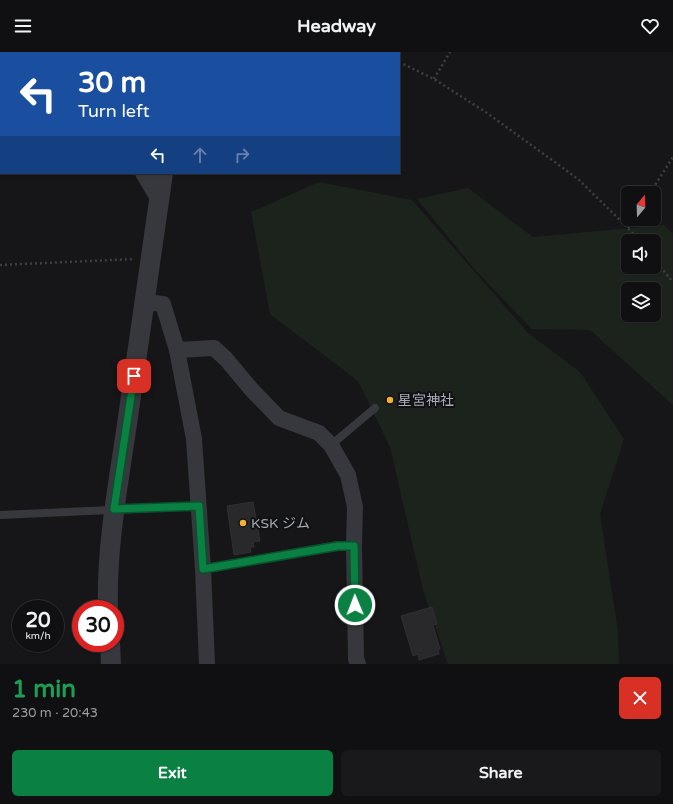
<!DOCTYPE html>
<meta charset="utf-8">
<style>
body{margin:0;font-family:"Varela Round","Noto Sans JP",sans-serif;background:#19191b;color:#f1f3f6;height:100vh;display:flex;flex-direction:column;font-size:15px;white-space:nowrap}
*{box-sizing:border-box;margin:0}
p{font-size:13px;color:#9c9d9f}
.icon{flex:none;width:22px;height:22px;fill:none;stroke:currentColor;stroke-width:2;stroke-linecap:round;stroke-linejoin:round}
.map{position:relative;height:612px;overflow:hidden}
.panel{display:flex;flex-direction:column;background:#101012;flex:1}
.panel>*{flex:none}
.guide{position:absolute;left:0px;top:0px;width:400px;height:122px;box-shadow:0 1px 3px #0004,0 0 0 1px #303032;background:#1a4fa0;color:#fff;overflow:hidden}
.needle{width:26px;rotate:19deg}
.fabs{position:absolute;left:621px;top:134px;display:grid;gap:8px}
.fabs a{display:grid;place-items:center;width:40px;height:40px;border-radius:6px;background:#101012;box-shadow:0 1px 3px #0004,0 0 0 1px #303032;font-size:20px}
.speed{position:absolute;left:12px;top:548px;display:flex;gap:8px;font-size:20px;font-weight:700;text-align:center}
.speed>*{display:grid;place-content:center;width:52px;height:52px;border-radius:50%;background:#101012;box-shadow:0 1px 3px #0004,0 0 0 1px #303032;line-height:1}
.speed small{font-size:10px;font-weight:400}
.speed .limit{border:6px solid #d22;background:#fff;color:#111}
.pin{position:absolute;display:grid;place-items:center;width:34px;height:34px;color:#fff;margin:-17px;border-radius:8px;box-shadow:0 2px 6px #0006}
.me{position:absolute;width:44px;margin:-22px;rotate:359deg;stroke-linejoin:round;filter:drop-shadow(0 0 3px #0008)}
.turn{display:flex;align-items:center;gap:14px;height:84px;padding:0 12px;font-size:18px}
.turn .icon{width:52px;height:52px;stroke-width:2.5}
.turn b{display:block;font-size:28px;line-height:34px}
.lanes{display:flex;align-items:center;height:38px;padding:0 12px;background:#0003;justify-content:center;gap:20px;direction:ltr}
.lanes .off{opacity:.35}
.round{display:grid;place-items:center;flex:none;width:42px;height:42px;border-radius:6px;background:#19191b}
.overview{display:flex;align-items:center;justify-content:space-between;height:68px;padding:0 12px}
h1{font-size:24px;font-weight:700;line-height:30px;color:#1e9e55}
.cta{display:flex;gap:8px;margin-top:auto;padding:8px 12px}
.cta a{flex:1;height:46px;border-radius:6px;background:#0b8043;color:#fff;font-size:16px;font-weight:700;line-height:46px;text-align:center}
.cta a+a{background:#19191b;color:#f1f3f6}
header{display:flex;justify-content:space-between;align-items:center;height:52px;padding:0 12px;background:#101012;font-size:18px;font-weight:700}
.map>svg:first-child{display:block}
.green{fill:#1c231d;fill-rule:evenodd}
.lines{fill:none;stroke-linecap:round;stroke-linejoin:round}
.stream{stroke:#2c353c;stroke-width:4}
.building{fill:#29292c;stroke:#303034}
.path{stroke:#3d3f44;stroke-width:2.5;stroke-dasharray:2 3;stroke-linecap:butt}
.service{stroke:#37383d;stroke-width:8}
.minor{stroke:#37383d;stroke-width:16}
.tertiary{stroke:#37383d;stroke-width:20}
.route-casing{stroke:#07532c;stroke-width:10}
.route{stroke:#0b8043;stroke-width:7}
.poi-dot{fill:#f2b134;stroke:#111113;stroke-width:1.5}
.labels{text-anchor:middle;stroke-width:4;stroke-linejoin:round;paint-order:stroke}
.poi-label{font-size:14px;fill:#a8adb8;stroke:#111113;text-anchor:start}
</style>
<header><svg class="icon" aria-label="menu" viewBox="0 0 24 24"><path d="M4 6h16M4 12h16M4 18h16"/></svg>Headway<svg class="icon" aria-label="heart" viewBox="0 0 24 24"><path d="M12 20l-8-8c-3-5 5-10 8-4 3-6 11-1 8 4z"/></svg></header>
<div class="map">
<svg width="673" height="612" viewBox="0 0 673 612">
<rect width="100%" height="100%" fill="#161618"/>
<g class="green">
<path d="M319,130l93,18 116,133 52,39 44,67 -24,75 18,118 1,32h-171l-25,-74 -33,-143 -32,-66 -88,-67 -19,-102z"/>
<path d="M468,136l65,49 131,-12 9,9v171l-83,-75 -58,-1 -56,-58 -59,-72zM628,189h26v26h-26zM628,237h26v26h-26z"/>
</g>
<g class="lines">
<g class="stream">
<path d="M44,1l3,-1"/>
<path d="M0,15h1"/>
</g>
</g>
<g class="building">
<path d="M253,450l7,39 -7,1 1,5h-4l1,5 -17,3 -7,-49z"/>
<path d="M432,555l5,17 -4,1 7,24h-2l1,5 -20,6 -1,-6 -5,2 -12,-40z"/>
</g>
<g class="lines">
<g class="path">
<path d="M378,0l2,1"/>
<path d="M399,10l35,17 53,34 91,66 50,49 11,13"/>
<path d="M434,27l16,-27"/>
<path d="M650,141l23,-36"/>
<path d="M628,176l5,-9"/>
<path d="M654,207l19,23"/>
<path d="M0,213l135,-6"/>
</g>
<g class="service">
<path d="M331,393l44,-37"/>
<path d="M0,463l199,-9"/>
<path d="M203,517l135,-24 16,1"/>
</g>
<g class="minor">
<path d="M92,1l3,-1"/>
<path d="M121,1v-1"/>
<path d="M0,31h1"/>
<path d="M143,121l16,27"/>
<path d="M145,250l18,2 14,46 17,89 9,130 4,95"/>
<path d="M177,298l37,-2 12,11 25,30 28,29 40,15 12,12 17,30 7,32 -1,39 2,113 2,5"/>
</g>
<g class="tertiary">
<path d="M181,1v-1"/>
<path d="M108,557c-2,-66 12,-133 21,-199 12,-79 22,-158 34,-237"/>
<path d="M110,591l1,21"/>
</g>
</g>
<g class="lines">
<g class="route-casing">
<path id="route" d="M134,324l-20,133 85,-3 4,63 135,-23h16l1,59"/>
</g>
<use href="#route" class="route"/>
</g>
<g class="poi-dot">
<circle cx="390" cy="348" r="4"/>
<circle cx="243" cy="471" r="4"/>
</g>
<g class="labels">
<g class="poi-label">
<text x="398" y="353">星宮神社</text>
<text x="251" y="476">KSK ジム</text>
</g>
</g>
</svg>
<div class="fabs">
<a><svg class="needle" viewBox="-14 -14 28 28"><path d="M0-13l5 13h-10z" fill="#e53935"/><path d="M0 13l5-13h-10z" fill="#9c9d9f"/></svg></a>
<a><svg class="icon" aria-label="sound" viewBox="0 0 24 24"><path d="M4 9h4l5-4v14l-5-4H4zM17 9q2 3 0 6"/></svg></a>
<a><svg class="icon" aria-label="layers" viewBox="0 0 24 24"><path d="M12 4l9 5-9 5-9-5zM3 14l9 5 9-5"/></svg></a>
</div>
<div class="speed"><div>20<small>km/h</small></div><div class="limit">30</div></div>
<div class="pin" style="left:134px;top:324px;background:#d93025"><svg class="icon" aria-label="arrive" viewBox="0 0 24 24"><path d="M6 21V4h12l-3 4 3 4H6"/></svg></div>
<svg class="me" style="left:355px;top:553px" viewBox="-20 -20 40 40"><circle r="17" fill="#0b8043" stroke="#fff" stroke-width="3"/><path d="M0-11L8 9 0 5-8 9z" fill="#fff"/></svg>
<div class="guide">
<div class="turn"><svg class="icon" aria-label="left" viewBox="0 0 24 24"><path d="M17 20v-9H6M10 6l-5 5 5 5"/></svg><div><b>30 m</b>Turn left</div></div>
<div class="lanes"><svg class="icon" aria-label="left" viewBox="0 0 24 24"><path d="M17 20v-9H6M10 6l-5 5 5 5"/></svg><svg class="icon off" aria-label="ahead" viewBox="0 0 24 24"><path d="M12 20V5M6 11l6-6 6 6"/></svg><svg class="icon off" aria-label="right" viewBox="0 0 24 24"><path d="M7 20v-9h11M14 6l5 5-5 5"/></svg></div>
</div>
</div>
<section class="panel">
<div class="overview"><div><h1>1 min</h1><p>230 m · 20:43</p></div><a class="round" style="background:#d93025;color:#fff"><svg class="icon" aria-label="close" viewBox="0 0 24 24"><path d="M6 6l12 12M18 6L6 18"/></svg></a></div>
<div class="cta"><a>Exit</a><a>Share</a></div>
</section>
